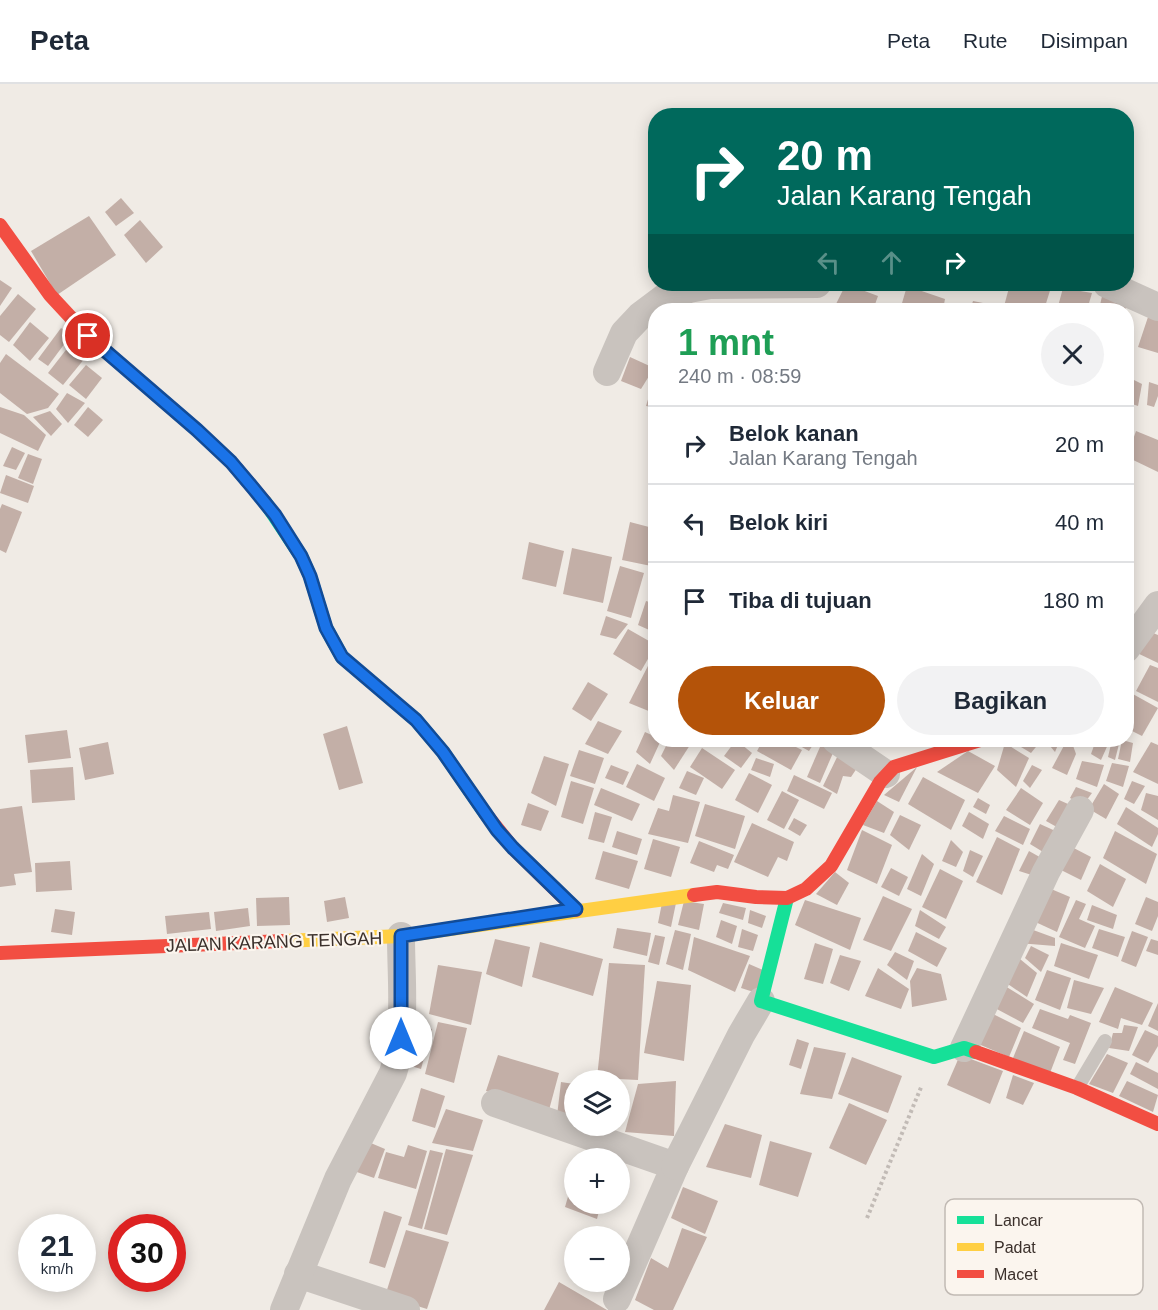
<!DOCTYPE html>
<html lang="id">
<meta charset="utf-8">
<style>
body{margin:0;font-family:Helvetica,sans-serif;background:#f2f2f3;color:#1f2937;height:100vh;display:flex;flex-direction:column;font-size:22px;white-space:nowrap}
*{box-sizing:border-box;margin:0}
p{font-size:20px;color:#747a83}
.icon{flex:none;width:33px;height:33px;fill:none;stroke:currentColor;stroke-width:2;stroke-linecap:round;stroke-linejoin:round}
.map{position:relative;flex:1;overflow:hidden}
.details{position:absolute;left:648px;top:219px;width:486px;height:444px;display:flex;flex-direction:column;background:#fff;border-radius:24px;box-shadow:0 3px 15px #0003}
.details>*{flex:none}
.hud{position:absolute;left:648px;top:24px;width:486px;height:183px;border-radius:24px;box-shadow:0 3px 15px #0003;background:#00695c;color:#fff;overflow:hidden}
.buttons{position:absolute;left:564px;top:986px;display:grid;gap:12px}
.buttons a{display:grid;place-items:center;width:66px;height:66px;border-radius:50%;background:#fff;box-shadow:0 3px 15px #0003;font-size:30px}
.speed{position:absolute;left:18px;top:1130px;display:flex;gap:12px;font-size:30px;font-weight:700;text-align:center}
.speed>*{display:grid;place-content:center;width:78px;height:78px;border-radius:50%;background:#fff;box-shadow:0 3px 15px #0003;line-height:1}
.speed small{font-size:15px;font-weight:400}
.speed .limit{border:9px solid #d22;background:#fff;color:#111}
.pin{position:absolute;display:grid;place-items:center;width:51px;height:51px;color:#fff;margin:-26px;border:3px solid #fff;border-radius:50%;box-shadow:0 2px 6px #0007}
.me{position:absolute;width:66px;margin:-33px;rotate:0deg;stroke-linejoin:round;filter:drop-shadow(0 0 4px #0008)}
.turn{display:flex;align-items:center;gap:21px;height:126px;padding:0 30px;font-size:27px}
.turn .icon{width:78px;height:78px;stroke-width:2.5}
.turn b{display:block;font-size:42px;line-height:51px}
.lanes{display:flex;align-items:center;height:57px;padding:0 30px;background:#0003;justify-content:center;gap:30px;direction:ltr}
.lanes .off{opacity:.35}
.round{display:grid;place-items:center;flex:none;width:63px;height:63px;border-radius:32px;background:#f2f2f3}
.summary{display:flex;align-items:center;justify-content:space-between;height:102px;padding:0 30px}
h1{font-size:36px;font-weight:700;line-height:45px;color:#1e9e55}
.action{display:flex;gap:12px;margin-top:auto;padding:12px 30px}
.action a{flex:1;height:69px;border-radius:36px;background:#b45309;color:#fff;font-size:24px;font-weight:700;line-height:69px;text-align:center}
.action a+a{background:#f2f2f3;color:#1f2937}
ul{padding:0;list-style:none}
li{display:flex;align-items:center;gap:18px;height:78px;padding:0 30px;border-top:2px solid #e0e1e3}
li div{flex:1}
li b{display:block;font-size:22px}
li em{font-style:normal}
header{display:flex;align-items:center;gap:36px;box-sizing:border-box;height:84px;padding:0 30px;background:#fff;border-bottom:2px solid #e0e1e3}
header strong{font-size:28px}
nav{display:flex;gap:33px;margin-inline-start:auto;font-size:21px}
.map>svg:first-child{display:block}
.building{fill:#c3afa7}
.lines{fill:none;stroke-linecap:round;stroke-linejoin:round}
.path{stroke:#c2bbb6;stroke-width:4;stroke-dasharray:3 3;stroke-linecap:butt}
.lane{stroke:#c9c3be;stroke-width:14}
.street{stroke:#c9c3be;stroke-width:28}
.fast{stroke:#16e098;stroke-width:14}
.slow{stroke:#ffcf43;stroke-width:14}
.jam{stroke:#f24e42;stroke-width:14}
.route-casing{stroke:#114b97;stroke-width:15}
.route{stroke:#1a73e8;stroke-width:10}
.labels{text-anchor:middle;stroke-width:4.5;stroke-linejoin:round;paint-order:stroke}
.street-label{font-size:18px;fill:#3b302b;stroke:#fbf5ee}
.key{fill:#fbf5ee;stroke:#c1bab4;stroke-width:1.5}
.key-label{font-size:16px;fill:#3b302b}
</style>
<header>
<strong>Peta</strong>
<nav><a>Peta</a><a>Rute</a><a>Disimpan</a></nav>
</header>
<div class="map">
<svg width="1158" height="1226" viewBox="0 0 1158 1226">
<rect width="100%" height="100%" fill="#f0ebe5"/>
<g class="building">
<path d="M121,114l13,15 -18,13 -11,-14z"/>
<path d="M89,132l27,39 -59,40 -26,-44z"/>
<path d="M140,136l23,27 -17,16 -22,-28z"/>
<path d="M0,196l12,8 -12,18z"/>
<path d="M846,200l32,12 -5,14h-21l-16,-6z"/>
<path d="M1010,200h42l-8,26h-41z"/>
<path d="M907,202l38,13 -2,11h-43z"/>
<path d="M1063,204l29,5 -5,17h-30z"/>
<path d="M18,210l18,15 -27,33 -9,-7v-19z"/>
<path d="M1102,212l25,8 -2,6h-26z"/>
<path d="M973,217l20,4 -2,5h-21z"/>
<path d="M1149,230l9,2v37l-20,-6z"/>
<path d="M30,238l19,16 -19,23 -17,-16z"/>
<path d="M61,244l10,7 -23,31 -10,-7z"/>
<path d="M69,262l16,12 -22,27 -15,-12z"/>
<path d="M6,270l53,40 -11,14 -21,6 -27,-21v-30z"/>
<path d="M630,273l24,11 -13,21 -20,-8z"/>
<path d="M86,281l16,13 -16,21 -17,-14z"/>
<path d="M655,292h1v32l-10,-2z"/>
<path d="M1126,292l16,8 -4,22 -12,-4z"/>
<path d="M1149,298l9,3v11l-4,11 -7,-2z"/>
<path d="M67,309l18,10 -17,20 -12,-14z"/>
<path d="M0,323l24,8 22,20 -8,16 -38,-18z"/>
<path d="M88,323l15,13 -15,17 -14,-12z"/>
<path d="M50,327l12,13 -11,12 -18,-19z"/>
<path d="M1136,347l22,9v32l-31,-15z"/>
<path d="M12,363l13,6 -9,17 -13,-4z"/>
<path d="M28,370l14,5 -9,25 -15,-6z"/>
<path d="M6,391l28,11 -6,17 -28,-10z"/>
<path d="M2,420l20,8 -16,41 -6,-3v-41z"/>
<path d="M652,430l4,1v52l-34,-7 8,-38 19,5z"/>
<path d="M529,458l35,9 -8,36 -34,-8z"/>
<path d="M572,464l40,9 -9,46 -40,-9z"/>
<path d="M620,482l24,7 -13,45 -24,-7z"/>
<path d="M646,517l10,3v29l-18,-8z"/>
<path d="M606,532l22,8 -12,15 -16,-4z"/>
<path d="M628,545l28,16 -15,26 -28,-17z"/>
<path d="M1148,547l10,4v28l-25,-12z"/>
<path d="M651,576l5,2v52l-27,-11z"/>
<path d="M1150,581l8,3v34l-22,-11z"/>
<path d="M588,598l20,12 -17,27 -19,-12z"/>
<path d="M1131,609l27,15 -16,28 -16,-8v-24z"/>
<path d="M598,637l24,10 -14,23 -23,-10z"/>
<path d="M347,642l16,57 -24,7 -16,-56z"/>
<path d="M67,646l4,28 -43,5 -3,-28z"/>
<path d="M645,648l11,5v3h5l-11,24 -14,-12z"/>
<path d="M669,656h12l9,5 -16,25 -13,-14z"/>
<path d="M736,656l16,13 -11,15 -17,-12z"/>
<path d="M763,656h19l20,10 -11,20 -34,-19z"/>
<path d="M789,656h27l-7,11z"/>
<path d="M823,656l13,6 -16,37 -13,-6z"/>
<path d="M1017,656h18l5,2 -9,11 -15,-9z"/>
<path d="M1045,656h15l-5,12z"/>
<path d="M1067,656h4l5,14 -9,21 -15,-7z"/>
<path d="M1096,656h14l-9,20 -10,-6z"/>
<path d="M1112,656h8l-5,20 -7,-3z"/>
<path d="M1122,656l11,3 -3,19 -12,-3z"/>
<path d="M108,658l6,32 -29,6 -6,-32z"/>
<path d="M1151,658l7,3v39l-25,-12z"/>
<path d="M1005,659l24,15 -13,29 -19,-17z"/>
<path d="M702,664l33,22 -13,19 -32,-22z"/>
<path d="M579,666l25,8 -9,26 -25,-8z"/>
<path d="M840,667l23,8 -12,18 -8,-1 -6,18 -14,-8z"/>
<path d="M968,667l27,15 -17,27 -41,-21z"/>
<path d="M544,672l25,8 -13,42 -25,-13z"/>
<path d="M756,674l18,6 -4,13 -19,-7z"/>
<path d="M1082,677l22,4 -7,22 -21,-8z"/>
<path d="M1112,679l17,3 -6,21 -17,-6z"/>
<path d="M637,680l28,14 -11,23 -28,-14z"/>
<path d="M611,681l18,7 -6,13 -18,-7z"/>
<path d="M1032,681l10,5 -12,18 -7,-7z"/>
<path d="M73,683l2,33 -43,3 -2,-33z"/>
<path d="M917,683l-18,35 -15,-7z"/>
<path d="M687,687l17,7 -8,17 -17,-7z"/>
<path d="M749,689l23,12 -14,28 -23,-13z"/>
<path d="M794,691l38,18 -8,16 -37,-18z"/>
<path d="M923,693l42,23 -14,30 -43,-26z"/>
<path d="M571,697l23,7 -11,36 -22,-7z"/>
<path d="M1132,697l13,5 -11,18 -10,-5z"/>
<path d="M1104,700l15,10 -13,25 -17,-10z"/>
<path d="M1076,703l16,6 -9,12 -13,-7z"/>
<path d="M601,704l39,16 -8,17 -38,-16z"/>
<path d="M1021,704l22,15 -13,22 -24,-15z"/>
<path d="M782,707l17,9 -15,29 -17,-9z"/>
<path d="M1146,709l12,3v24l-17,-10z"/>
<path d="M673,711l27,7 -12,41 -40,-9 10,-26 11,3z"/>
<path d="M978,714l12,7 -4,9 -13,-7z"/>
<path d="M1059,716l18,8 -13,23 -18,-10z"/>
<path d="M877,717l17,11 -10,21 -21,-8z"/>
<path d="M528,719l21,8 -8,20 -20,-6z"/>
<path d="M705,720l40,12 -10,33 -40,-13z"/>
<path d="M22,722l10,66 -18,2 2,11 -16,2v-78z"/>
<path d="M1126,723l32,21v6l-6,13 -35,-23z"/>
<path d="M595,728l17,5 -8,26 -16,-4z"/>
<path d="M969,728l20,12 -6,15 -21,-13z"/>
<path d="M900,731l21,10 -12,25 -19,-15z"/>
<path d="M1004,732l26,13 -7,16 -28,-14z"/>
<path d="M794,734l13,7 -7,11 -12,-7z"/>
<path d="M752,739l42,19 -7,19 -9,-4 -10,20 -34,-15z"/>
<path d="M1040,740l22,10 -14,21 -18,-11z"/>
<path d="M862,746l30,15 -15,39 -30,-14z"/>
<path d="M617,747l25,8 -5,16 -25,-8z"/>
<path d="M1115,747l42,23 -11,30 -43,-26z"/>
<path d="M997,753l23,12 -18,46 -26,-13z"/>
<path d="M653,755l27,8 -9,30 -27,-8z"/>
<path d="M951,756l12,12 -7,15 -14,-6z"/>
<path d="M699,757l35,14 -6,14 -11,-4 -3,7 -24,-9z"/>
<path d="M1068,761l23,12 -10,23 -26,-13z"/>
<path d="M970,766l13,6 -10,21 -10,-6z"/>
<path d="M603,767l35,10 -9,28 -34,-10z"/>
<path d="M1029,767l16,9 -7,17 -19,-6z"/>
<path d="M922,770l12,10 -13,32 -14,-7z"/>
<path d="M70,777l2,29 -36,2 -1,-29z"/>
<path d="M1100,780l26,15 -13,28 -26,-16z"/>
<path d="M891,784l17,9 -9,19 -18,-9z"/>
<path d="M940,785l23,12 -17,38 -24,-12z"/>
<path d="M835,788l14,11 -12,22 -21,-11z"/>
<path d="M1044,802l26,11 -13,35 -28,-13z"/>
<path d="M883,812l29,13 -21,42 -28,-11z"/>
<path d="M289,813l1,28 -33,1 -1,-28z"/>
<path d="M345,813l4,21 -22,4 -3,-21z"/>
<path d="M1146,813l12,5v14l-6,15 -17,-7z"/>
<path d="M805,816l56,18 -11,32 -55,-25z"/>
<path d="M1076,816l10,4 -7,15 16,7 -10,22 -26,-11z"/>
<path d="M684,817l20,3 -5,26 -21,-5z"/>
<path d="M662,819h14l-5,24 -13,-4z"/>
<path d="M723,819l23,5 -3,12 -24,-7z"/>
<path d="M1092,821l25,10 -4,14 -26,-9z"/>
<path d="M248,824l2,18 -34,5 -2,-19z"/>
<path d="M55,825l20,3 -3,23 -21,-3z"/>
<path d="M750,826l16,6 -4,12 -14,-5z"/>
<path d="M920,826l26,17 -7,12 -24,-13z"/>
<path d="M209,828l2,17 -44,5 -2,-18z"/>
<path d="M721,836l16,6 -5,18 -16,-7z"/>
<path d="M1025,843l30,11v8l-37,-3z"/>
<path d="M617,844l34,5 -4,23 -34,-8z"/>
<path d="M742,845l16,6 -5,16 -15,-4z"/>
<path d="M1099,845l26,8 -7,20 -26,-9z"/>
<path d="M675,846l16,4 -8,36 -17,-6z"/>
<path d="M1132,847l16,6 -12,30 -15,-6z"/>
<path d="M916,848l31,16 -10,19 -29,-16z"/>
<path d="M655,851l10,2 -6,28 -11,-3z"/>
<path d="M694,853l56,19 -15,36 -47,-22z"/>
<path d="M495,855l35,8 -8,40 -36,-13z"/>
<path d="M1151,855l7,2v14l-12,-4z"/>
<path d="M540,858l63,17 -10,37 -61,-19z"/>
<path d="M815,859l18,6 -10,35 -19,-5z"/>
<path d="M1061,859l37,12 -9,24 -35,-13z"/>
<path d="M1031,862l18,9 -8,17 -16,-14z"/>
<path d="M895,868l19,9 -7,19 -20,-15z"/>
<path d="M840,871l21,6 -12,30 -19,-8z"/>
<path d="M1015,871l22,18 -10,24 -25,-17z"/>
<path d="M609,879l36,2 -7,115 -41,-2z"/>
<path d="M749,880l16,7 -5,23 -19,-6z"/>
<path d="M438,881l44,7 -11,53 -42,-11z"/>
<path d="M878,884l31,21 -8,20 -36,-13z"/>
<path d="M917,884l24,6 6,26 -35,7 -2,-26z"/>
<path d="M1047,886l24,8 -11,32 -25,-10z"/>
<path d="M1074,896l30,8 -13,26 -24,-6z"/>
<path d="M657,897l34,4 -7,76 -40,-8z"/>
<path d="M1005,902l29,18 -11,19 -30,-16z"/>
<path d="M1115,903l38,16 -11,22 -21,-7 -3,11 -19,-7z"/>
<path d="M1158,919v28l-10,-5z"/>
<path d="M1040,925l28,10 2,-4 21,8 -16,41 -12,-4 7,-17 -38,-15z"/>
<path d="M991,929l30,15 -12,29 -33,-14z"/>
<path d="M438,938l29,6 -13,55 -29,-9z"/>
<path d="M412,941l20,4 -11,40 -17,-5z"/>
<path d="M1124,941l14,2 -9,24 -20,-3 4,-15h9z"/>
<path d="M1145,946l13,6v10l-10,17 -16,-8z"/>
<path d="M1024,947l36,16 -10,26 -37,-15z"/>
<path d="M797,955l12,4 -8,26 -12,-4z"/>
<path d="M814,963l32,6 -14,46 -32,-5z"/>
<path d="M1107,970l21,9 -15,30 -24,-9z"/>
<path d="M498,971l61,18 -10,37 -63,-19z"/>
<path d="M960,971l43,16 -13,33 -43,-19z"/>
<path d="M852,973l50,19 -14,37 -50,-19z"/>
<path d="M1136,978l22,11v16l-28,-15z"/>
<path d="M1013,991l21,8 -11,22 -17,-7z"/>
<path d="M676,997l-2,55 -49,-4 13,-48z"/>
<path d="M1127,997l31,14 -5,17 -34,-16z"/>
<path d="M561,998l13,2v33l-17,-1z"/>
<path d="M421,1004l24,8 -10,32 -23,-7z"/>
<path d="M849,1019l38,17 -21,45 -37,-17z"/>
<path d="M446,1025l37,11 -10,31 -41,-8z"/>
<path d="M725,1040l37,11 -11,43 -45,-11z"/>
<path d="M366,1057l19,8 -11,29 -20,-7z"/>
<path d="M770,1057l42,12 -14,44 -39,-12z"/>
<path d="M408,1061l19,6 -11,38 -38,-11 8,-26 18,5z"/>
<path d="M446,1065l27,6 -26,80 -23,-6z"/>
<path d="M430,1066l13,3 -21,76 -14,-4z"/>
<path d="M574,1092v27h27l-4,16 -32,-12z"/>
<path d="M683,1103l35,14 -13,33 -34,-16z"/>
<path d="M384,1127l18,6 -17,51 -16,-5z"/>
<path d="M682,1144l25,9 -34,73h-19l-19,-10 16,-42 17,10z"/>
<path d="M406,1146l43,12 -22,67 -42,-13z"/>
<path d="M559,1198l48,28h-63z"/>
</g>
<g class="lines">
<path class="path" d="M867,1134l55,-133"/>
<path class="lane" d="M1077,1004l28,-47"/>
<g class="street">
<path d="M1107,200l51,23"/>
<path d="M607,288l17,-39 16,-17 24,-18 25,-9 21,-4 107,-1"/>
<path d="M1126,565l32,-44"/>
<path d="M836,656l50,34"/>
<path d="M964,964l82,-176 34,-62"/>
<path d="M495,1019l180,63 -58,133"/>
<path d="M675,1082l66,-131 20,-34"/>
<path d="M298,1190l108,36"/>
<path d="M284,1226l54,-131 55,-106c14,-43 8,-92 8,-137"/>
</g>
<g class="fast">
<path d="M265,418l36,54 9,20 16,52 16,29 74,63 27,32 42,61"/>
<path d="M787,814l-26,103 173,56 30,-9 12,4"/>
</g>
<path class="slow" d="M283,857l118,-5 293,-41"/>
<g class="jam">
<path d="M0,141l50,70 38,41 109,94 34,32 34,40"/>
<path d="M485,729l28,35 63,62"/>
<path d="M694,811l23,-3 39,5 31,1 19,-9 25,-23 49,-84 14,-15 86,-27"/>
<path d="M0,869l283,-12"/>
<path d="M976,968l101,36 81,36"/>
</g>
</g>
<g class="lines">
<g class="route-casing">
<path id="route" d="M88,252l109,94 34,32 22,26 22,27 26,41 9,20 16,52 16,29 74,63 27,32 54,78 16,18 63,61 -175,27v102"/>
</g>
<use href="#route" class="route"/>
</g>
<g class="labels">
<g class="street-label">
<text transform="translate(274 858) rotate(-2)" y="6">JALAN KARANG TENGAH</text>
</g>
</g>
<rect x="945" y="1115" width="198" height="96" rx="9" class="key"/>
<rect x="957" y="1132" width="27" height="8" fill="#16e098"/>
<rect x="957" y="1159" width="27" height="8" fill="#ffcf43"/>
<rect x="957" y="1186" width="27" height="8" fill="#f24e42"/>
<g class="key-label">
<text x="994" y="1142">Lancar</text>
<text x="994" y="1169">Padat</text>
<text x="994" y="1196">Macet</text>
</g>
</svg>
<div class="buttons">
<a><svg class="icon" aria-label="layers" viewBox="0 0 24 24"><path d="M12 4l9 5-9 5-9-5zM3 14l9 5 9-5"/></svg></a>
<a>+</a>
<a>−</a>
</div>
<div class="speed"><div>21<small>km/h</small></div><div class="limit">30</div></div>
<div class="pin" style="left:88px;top:252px;background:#d93025"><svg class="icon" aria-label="arrive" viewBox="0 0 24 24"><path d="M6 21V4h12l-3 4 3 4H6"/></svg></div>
<svg class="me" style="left:401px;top:954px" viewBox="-20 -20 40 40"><circle r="19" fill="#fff"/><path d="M0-13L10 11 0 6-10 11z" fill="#1a73e8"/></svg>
<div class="hud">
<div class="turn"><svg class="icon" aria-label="right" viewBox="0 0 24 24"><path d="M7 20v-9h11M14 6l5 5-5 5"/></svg><div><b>20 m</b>Jalan Karang Tengah</div></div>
<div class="lanes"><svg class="icon off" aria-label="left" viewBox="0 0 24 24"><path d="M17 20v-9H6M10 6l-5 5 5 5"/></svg><svg class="icon off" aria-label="ahead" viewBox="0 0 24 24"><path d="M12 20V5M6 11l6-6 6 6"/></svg><svg class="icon" aria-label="right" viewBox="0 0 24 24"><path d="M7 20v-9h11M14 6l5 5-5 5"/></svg></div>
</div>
<section class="details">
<div class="summary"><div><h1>1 mnt</h1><p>240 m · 08:59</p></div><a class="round"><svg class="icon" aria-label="close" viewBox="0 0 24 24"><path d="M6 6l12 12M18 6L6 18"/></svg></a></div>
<ul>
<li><svg class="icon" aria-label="right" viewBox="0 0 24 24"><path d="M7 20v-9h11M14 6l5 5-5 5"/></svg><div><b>Belok kanan</b><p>Jalan Karang Tengah</p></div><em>20 m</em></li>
<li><svg class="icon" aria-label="left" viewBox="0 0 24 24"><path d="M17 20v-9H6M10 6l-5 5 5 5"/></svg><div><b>Belok kiri</b></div><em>40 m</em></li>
<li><svg class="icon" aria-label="arrive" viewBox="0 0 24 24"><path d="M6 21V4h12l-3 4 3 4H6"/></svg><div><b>Tiba di tujuan</b></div><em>180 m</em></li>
</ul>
<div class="action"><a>Keluar</a><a>Bagikan</a></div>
</section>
</div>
